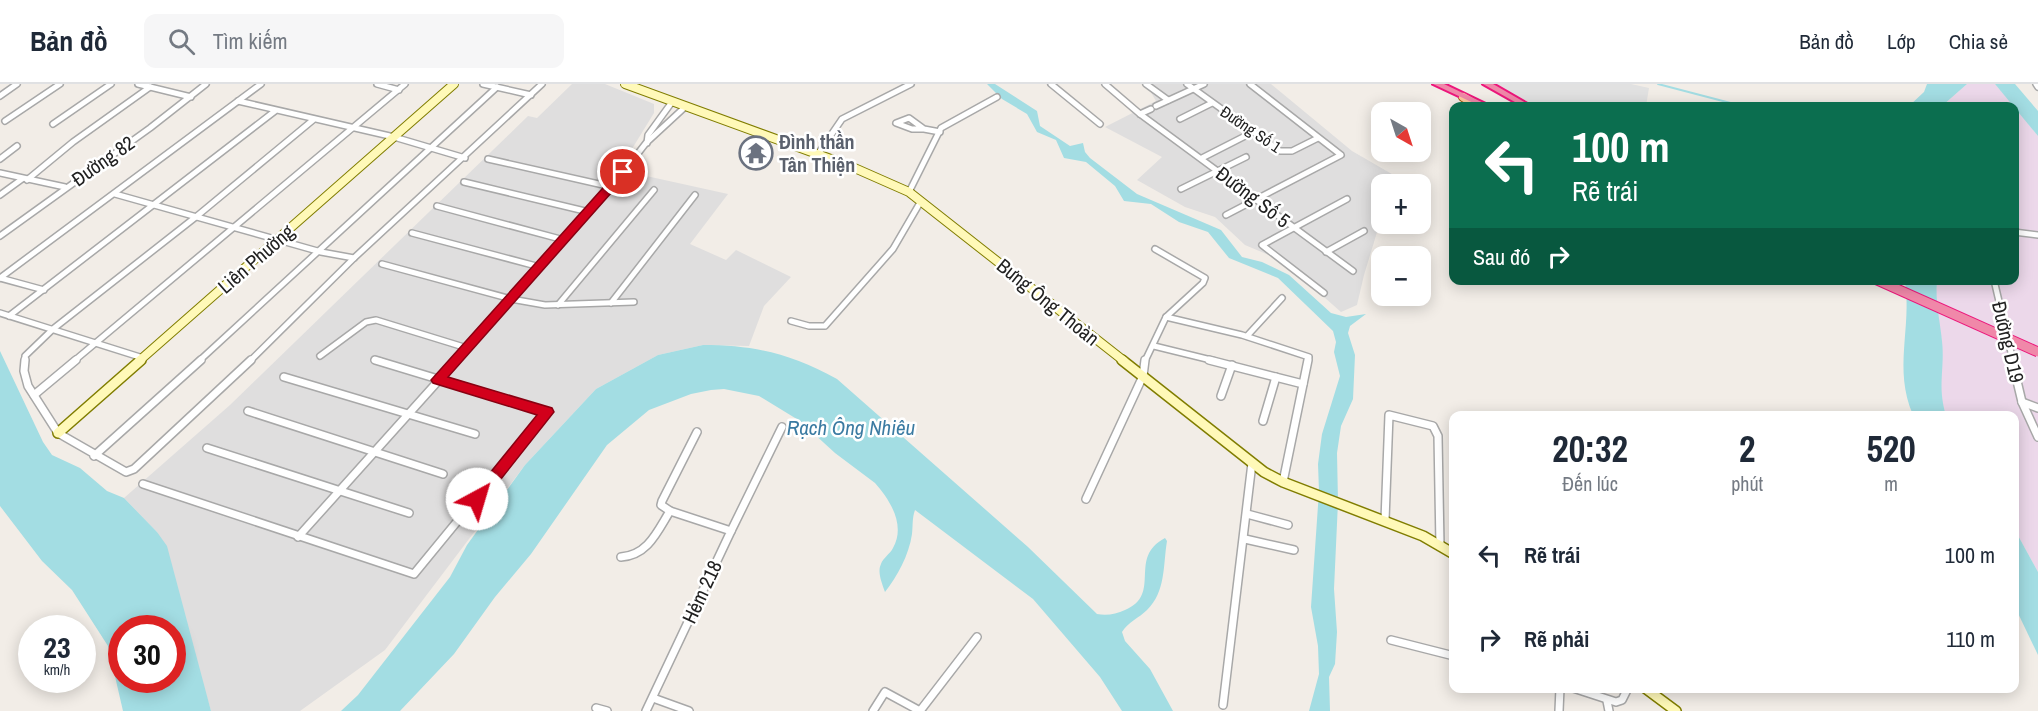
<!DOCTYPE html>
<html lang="vi">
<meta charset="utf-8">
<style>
body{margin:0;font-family:"Archivo Narrow",sans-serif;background:#f6f6f7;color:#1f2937;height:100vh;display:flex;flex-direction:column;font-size:22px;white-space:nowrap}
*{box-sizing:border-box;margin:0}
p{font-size:20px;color:#747a83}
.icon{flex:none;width:33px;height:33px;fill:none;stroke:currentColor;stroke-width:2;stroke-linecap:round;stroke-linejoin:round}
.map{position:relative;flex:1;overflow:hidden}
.panel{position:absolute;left:1449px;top:327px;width:570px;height:282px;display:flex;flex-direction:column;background:#fff;border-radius:12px;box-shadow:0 3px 15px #0003}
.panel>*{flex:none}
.top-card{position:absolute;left:1449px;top:18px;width:570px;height:183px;border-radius:12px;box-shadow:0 3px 15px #0003;background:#0b6e4f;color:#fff;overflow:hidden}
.needle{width:39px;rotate:141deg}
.controls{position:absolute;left:1371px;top:18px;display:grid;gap:12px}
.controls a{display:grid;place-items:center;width:60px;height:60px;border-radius:12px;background:#fff;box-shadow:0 3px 15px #0003;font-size:30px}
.speed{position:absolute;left:18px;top:531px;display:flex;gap:12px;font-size:30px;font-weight:700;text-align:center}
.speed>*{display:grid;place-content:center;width:78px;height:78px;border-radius:50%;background:#fff;box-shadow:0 3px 15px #0003;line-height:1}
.speed small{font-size:15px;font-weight:400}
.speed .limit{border:9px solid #d22;background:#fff;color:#111}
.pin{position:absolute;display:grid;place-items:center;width:51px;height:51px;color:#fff;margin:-26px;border:3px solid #fff;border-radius:50%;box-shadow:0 2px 6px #0007}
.me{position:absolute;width:66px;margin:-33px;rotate:39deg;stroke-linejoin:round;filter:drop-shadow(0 0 4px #0008)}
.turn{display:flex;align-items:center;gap:21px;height:126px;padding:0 24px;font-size:27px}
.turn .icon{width:78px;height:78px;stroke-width:2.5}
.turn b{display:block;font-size:42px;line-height:51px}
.then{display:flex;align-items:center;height:57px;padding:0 24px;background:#0003;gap:12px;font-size:22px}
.eta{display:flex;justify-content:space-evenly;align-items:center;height:102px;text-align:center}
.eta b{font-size:36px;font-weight:800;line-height:42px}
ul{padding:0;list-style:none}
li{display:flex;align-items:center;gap:18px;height:84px;padding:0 24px}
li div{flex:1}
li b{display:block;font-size:22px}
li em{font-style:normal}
header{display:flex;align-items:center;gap:36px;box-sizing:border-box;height:84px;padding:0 30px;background:#fff;border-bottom:2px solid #e0e1e3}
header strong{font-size:28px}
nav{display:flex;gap:33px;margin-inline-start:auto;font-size:21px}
.search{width:420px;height:54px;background:#f6f6f7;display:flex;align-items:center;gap:15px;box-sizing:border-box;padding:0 21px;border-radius:12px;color:#747a83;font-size:22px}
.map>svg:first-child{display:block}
.residential{fill:#dfdede}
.industrial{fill:#ecd8ea}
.parking{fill:#e1e1e1}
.water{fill:#a3dde3;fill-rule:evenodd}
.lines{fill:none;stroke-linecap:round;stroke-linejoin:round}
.stream{stroke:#a3dde3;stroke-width:2}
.street-far1-casing{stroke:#a8a8a8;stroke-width:8}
.street-casing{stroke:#a8a8a8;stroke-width:10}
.secondary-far1-casing{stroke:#807d00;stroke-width:10}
.secondary-casing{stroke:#807d00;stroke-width:12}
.primary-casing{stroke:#9e5500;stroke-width:10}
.highway-casing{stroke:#ec177c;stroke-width:4}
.street-far1{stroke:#fff;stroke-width:5}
.street{stroke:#fff;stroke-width:7}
.secondary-far1{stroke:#fff9b8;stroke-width:8}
.secondary{stroke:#fff9b8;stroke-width:9}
.primary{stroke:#ffc99f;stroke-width:8}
.highway{fill:#f088a9;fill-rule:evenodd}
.highway-bridge-casing{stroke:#ec177c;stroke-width:11;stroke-linecap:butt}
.highway-bridge{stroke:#f088a9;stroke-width:9}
.route{fill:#d2001b;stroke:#880012;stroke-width:1.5}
.labels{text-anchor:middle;stroke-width:5;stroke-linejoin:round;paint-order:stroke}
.far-street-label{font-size:16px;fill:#212121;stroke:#fff}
.worship-label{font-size:20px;font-weight:bold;fill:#5b616d;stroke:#fff;text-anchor:start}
.street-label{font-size:20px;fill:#212121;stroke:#fff}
.water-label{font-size:21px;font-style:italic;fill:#3b7ba2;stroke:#fff}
</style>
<header>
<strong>Bản đồ</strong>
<div class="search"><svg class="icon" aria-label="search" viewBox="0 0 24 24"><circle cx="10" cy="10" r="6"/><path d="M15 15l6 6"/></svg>Tìm kiếm</div>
<nav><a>Bản đồ</a><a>Lớp</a><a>Chia sẻ</a></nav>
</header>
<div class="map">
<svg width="2038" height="627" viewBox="0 0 2038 627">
<rect width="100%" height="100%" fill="#f2ede7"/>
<g class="residential">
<path d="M572,0h33l49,20v9l-35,57 109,24 -38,50 36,16 10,-10 55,27 -27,29 -15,40 -46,-1 -45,10 -62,34 -71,76 -140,185 -85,61h-89l-54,-179 -33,-34 106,-93 298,-289 9,2z"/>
<path d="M1146,0h125l81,67 45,26 -3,7h-12l-1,35 -17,56 -7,30 -16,7 -58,-51 -38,-16 -30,-28 -30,-10 -48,-27 25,-23 -57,-30 51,-26z"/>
</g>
<g class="industrial">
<path d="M1967,0h28l19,22h-72z"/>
<path d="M2015,23l23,29v436l-23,-42 -1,-114 -68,-1 -6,-20 2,-53 -7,-41 2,-20 77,-1z"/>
</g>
<path class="parking" d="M1497,0h134l18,4 -3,18h-111z"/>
<g class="water">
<path d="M987,0h8l42,27 3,15 30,20 13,-3 2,9 5,6 47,36 84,36 21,27 20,5 27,13 42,38 15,4 20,-3 -16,12 -2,7 7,22 -2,44 -12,27 -4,27 1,49 -4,87 3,43 -2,32 -6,13 1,34h-21l10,-37 -1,-28 -7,-39 8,-116 -1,-27 4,-30 18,-58 -6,-24 2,-10 -3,-11 -55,-53 -49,-20 -21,-26 -29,-10 -28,-18 -27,-3 -9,-15 -29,-24 -22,-4 -8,-18 -19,-8 -10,-18 -25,-15z"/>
<path d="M1927,0h40l-25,22h-33l15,-14z"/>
<path d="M1995,0h20l23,27v25z"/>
<path d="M1905,197h32c-2,21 3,39 5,60 3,28 -5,45 4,74h-33c-20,-47 -1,-86 -8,-134z"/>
<path d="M703,261c52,0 88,9 134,34l191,168 69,67c10,2 19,0 28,-4 38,-16 2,-52 40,-72l2,3c-4,24 -1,51 -20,69 -8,8 -19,12 -25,22l3,9 25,28 23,42h-51l-22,-34 -67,-78 -118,-89c-3,8 -2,16 -3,24 -3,21 -15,43 -27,58 -3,-9 -8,-20 -4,-28 2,-6 9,-10 12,-16 13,-23 -3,-48 -18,-65l-40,-30 -35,-32 -41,-25 -35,-7 -13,1 -20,4 -42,16 -42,35 -76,109 -36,43 -41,57 -54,57h-59l17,-16 92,-118 17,-32 58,-80 71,-76 62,-34z"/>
<path d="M0,267l43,91 9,13 28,13 27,23 17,7 33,34 10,14 44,165h-88l-15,-65 -36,-56 -30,-29 -42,-55zM172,544v52h-50v-52z"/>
<path d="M2015,446l23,42v83l-23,-48z"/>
</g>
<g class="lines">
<path class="stream" d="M1658,0l84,22"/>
<g class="street-far1-casing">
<g id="street-far1">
<path d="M138,0l53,13"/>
<path d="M377,0l22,6"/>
<path d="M483,0l48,11"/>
<path d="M1051,0l49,40"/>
<path d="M1105,0l35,30 213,157"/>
<path d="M1146,0l22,16"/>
<path d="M1187,0l93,67h12l26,-13"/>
<path d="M2036,0l2,3"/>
<path d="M0,12l17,-12"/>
<path d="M238,17l156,36 71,21"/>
<path d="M1156,22l48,-22"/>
<path d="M1140,30l11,-5"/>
<path d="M1180,35l32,-16"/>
<path d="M5,37l55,-37"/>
<path d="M53,40l58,-40"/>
<path d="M923,45h-11l-16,-6 13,-5 15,11 16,3"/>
<path d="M647,59l1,-8 24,-33"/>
<path d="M818,70l24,-35 69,-35"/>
<path d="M1202,74l51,-26"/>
<path d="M0,75l17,-13"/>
<path d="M488,75l124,28"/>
<path d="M0,89l65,14"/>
<path d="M27,96l46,-38 77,-55"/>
<path d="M464,98l125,30"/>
<path d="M1181,105l65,-32"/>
<path d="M909,108l32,-64 56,-31"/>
<path d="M115,110l206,58 33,6"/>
<path d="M0,111l22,-16"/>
<path d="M437,122l127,34"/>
<path d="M1226,131l115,-60 -91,-71"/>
<path d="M2014,148l24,3"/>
<path d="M412,149l128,34"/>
<path d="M0,152l150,-108 56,-44"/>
<path d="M1326,168l38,-21"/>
<path d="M382,180l129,35 34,6 89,-3"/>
<path d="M0,194l261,-194"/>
<path d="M0,194l44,12"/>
<path d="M1994,196l19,81"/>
<path d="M1324,209l-62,-48 85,-46"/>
<path d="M611,219l84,-108"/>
<path d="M558,221l96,-115"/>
<path d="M0,229l143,45"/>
<path d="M9,232l266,-205"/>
<path d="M1166,233l76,18 67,22 -1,4"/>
<path d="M791,237l18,5h16l68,-77 28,-48"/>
<path d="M1247,252l35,-38"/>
<path d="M1154,262l61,15"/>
<path d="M320,272l46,-34 10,-2 91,28"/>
<path d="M375,276l5,1"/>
<path d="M25,277v-5l28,-27 144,-113 116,-96"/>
<path d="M74,277l331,-277"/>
<path d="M199,277l298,-274"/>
<path d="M250,277l104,-103 188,-174"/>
<path d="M455,277l157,-174 34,-44 39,-36"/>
<path d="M1145,277l21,-44 37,-34 2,-5 -50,-29"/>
</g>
</g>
<g class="street-casing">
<g id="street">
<path d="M25,276l-1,11 4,15 30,47 68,39 8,-3 117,-109"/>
<path d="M1209,276l94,24"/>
<path d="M2012,276l10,42 16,35"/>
<path d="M284,293l191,57"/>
<path d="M34,311l42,-35"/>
<path d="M1221,312l11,-31"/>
<path d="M2022,318l16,6"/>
<path d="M248,327l195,63"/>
<path d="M1263,337l13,-44"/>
<path d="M207,364l202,65"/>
<path d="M94,372l107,-96"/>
<path d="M1283,398l25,-122"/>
<path d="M143,400l271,90 133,-162 -172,-52"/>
<path d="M1086,415l57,-123 2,-16"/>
<path d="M1247,430l41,11"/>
<path d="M1385,436l4,-105 44,11 5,10 2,109"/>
<path d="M731,447l51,-104"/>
<path d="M298,453l159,-177"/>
<path d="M1245,455l49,11"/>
<path d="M621,473c27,-2 36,-25 49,-46l-9,-6 1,-4 35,-69"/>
<path d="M1391,556l63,16"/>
<path d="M1573,604l43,14 6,-2 6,-12"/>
<path d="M653,614l36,13"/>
<path d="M1607,617l2,10"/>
<path d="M1223,621l29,-242"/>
<path d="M596,624l11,3"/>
<path d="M646,627l85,-180 -61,-20"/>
<path d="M873,627l12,-19 35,19"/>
<path d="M920,627l57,-74"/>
<path d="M1559,627l1,-23"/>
</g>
</g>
<g class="secondary-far1-casing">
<g id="secondary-far1">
<path d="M625,0l225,82 59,26 215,169"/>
<path d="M139,277l315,-277"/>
</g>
</g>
<g class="secondary-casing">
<g id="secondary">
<path d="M1122,276l142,112 19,10 140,54 31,18"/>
<path d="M58,349l83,-73"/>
<path d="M1645,604l31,23"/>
</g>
</g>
<g class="primary-casing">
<path id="primary" d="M1463,13l15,9"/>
</g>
<g class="highway-casing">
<g id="highway">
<path d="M1433,0h11l46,22h-10z"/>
<path d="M1483,0h10l38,22h-9z"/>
</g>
</g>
<use href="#street-far1" class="street-far1"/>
<use href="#street" class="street"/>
<use href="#secondary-far1" class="secondary-far1"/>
<use href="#secondary" class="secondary"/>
<use href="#primary" class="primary"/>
<use href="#highway" class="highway"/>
<g class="highway-bridge-casing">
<path id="highway-bridge" d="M1877,196l161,72"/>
</g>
<use href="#highway-bridge" class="highway-bridge"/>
</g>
<path class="route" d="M623,85l4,1v5l-179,202 104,31 2,4 -72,91h-10l-2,-4 2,-4 65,-80 -104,-32 -2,-3 188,-210z"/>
<defs>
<g id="temple-ring" transform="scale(1.725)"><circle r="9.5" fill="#fff" stroke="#6b7280" stroke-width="1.5"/><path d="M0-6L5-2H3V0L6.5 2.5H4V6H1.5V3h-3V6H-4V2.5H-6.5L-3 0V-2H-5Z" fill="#6b7280"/></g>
</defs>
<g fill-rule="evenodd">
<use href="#temple-ring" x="756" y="69"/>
</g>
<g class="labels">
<g class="far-street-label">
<text transform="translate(1251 45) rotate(34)" y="6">Đường Số 1</text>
</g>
<g class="worship-label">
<text x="779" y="65">Đình thần<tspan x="779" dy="23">Tân Thiện</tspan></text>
</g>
<g class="street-label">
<text transform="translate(103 77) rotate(-35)" y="7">Đường 82</text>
<text transform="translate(1253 113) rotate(37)" y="7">Đường Số 5</text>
<text transform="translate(256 175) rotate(-41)" y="7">Liên Phường</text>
<text transform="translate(1048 218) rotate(39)" y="7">Bưng Ông Thoàn</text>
<text transform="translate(2008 258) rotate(77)" y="7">Đường D19</text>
<text transform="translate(702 508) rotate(-65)" y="7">Hẻm 218</text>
</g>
<g class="water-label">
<text x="851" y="351">Rạch Ông Nhiêu</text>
</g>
</g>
</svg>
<div class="controls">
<a><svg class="needle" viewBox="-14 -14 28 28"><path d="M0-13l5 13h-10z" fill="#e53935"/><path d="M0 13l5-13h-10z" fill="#747a83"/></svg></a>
<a>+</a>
<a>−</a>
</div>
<div class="speed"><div>23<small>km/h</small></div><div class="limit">30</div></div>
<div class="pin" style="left:623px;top:88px;background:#d93025"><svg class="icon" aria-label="arrive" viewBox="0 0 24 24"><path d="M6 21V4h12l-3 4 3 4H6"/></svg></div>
<svg class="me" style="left:477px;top:415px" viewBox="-20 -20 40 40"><circle r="19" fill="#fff"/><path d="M0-13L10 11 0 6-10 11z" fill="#d2001b"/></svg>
<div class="top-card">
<div class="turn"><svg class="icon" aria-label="left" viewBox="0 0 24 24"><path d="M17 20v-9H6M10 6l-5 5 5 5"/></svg><div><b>100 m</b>Rẽ trái</div></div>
<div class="then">Sau đó<svg class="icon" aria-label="right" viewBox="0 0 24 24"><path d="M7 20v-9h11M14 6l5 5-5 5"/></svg></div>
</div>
<section class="panel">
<div class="eta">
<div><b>20:32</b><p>Đến lúc</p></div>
<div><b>2</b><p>phút</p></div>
<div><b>520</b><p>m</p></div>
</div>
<ul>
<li><svg class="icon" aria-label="left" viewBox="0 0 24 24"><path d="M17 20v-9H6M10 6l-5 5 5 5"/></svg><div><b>Rẽ trái</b></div><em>100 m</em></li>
<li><svg class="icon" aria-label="right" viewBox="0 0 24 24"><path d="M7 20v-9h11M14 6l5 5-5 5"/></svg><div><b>Rẽ phải</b></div><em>110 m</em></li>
</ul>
</section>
</div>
